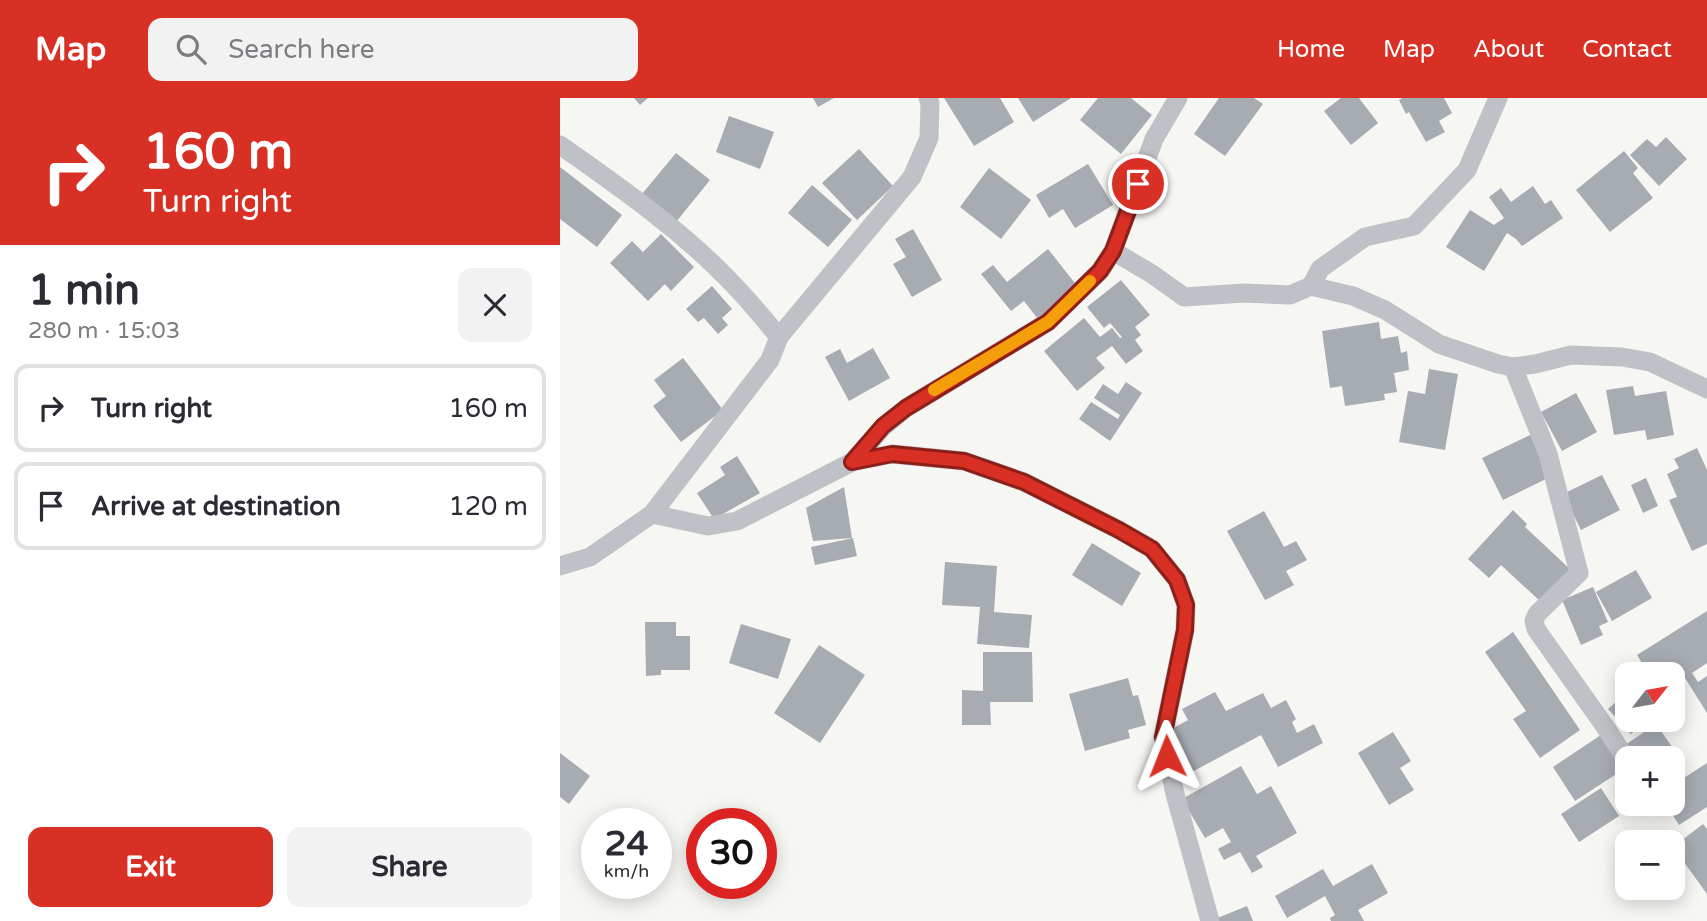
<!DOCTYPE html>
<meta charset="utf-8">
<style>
body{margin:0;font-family:"Varela Round",sans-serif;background:#f2f2f3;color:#2b2b33;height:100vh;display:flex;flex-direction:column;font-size:26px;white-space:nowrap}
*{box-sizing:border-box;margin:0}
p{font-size:23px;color:#7c7c81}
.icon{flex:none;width:38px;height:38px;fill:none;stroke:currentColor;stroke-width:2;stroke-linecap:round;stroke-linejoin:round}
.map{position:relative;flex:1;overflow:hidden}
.panel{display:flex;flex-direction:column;background:#fff;width:560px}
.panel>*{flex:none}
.banner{background:#d93025;color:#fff;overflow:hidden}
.needle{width:46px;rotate:59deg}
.buttons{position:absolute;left:1055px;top:564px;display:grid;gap:14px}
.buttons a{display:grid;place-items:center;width:70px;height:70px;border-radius:14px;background:#fff;box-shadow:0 4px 18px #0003;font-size:35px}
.speed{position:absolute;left:21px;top:710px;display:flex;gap:14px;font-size:35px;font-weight:700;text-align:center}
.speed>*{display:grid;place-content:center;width:91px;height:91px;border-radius:50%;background:#fff;box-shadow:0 4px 18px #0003;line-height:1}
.speed small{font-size:18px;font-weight:400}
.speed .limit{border:10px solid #d22;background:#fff;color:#111}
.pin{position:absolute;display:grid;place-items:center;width:60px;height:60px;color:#fff;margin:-30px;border:4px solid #fff;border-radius:50%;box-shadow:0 2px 7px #0007}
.me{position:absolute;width:77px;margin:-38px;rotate:358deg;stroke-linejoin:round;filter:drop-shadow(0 0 5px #0008)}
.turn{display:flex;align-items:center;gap:24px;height:147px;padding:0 28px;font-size:32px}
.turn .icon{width:91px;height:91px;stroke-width:2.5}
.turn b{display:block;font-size:49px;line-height:60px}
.round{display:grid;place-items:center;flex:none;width:74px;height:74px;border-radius:14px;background:#f2f2f3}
.overview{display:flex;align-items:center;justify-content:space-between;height:119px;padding:0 28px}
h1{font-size:42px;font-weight:800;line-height:52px}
.primary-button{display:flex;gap:14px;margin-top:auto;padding:14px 28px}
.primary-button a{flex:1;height:80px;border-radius:14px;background:#d93025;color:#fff;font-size:28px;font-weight:800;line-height:80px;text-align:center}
.primary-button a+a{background:#f2f2f3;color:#2b2b33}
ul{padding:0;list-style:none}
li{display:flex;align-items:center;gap:21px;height:88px;margin:0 14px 10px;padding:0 14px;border:4px solid #e1e1e2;border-radius:14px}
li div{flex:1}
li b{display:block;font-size:26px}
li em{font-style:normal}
header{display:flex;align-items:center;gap:42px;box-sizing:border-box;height:98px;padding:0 35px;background:#d93025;color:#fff}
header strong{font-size:33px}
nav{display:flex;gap:38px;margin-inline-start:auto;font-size:24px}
.search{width:490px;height:63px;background:#f2f2f3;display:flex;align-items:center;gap:18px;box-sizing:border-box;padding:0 24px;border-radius:14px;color:#7c7c81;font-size:26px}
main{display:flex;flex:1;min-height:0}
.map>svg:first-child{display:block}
.building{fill:#a6acb2}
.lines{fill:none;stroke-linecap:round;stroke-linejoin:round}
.minor{stroke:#bec1c5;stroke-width:19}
.route-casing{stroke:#8d1f18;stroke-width:18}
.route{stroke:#d93025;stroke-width:12}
.slow{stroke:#f59e0b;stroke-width:12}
</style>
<header>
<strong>Map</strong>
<div class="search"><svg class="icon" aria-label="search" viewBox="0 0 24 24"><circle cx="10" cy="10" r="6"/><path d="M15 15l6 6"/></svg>Search here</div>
<nav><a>Home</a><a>Map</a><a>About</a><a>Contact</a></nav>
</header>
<main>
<section class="panel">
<div class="banner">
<div class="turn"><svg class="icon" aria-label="right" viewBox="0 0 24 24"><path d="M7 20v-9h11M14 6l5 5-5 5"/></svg><div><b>160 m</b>Turn right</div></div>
</div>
<div class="overview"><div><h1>1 min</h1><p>280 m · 15:03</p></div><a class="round"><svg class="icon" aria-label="close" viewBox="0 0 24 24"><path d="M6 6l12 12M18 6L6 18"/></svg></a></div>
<ul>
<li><svg class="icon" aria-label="right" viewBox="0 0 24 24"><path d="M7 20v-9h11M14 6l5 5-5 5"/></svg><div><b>Turn right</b></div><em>160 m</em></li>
<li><svg class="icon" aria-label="arrive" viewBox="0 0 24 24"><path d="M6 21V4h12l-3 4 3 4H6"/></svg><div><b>Arrive at destination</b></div><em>120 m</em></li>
</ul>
<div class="primary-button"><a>Exit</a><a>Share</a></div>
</section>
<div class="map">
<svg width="1147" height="823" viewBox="0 0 1147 823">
<rect width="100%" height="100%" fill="#f6f6f3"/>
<g class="building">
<path d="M74,0h14l-8,7z"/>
<path d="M253,0h21l-16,9z"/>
<path d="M384,0h56l14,24 -40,24z"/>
<path d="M458,0h53l-38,24z"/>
<path d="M538,0h33l21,17 -31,39 -41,-34z"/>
<path d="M659,0h35l9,6 -38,52 -31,-22z"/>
<path d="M781,0h18l19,25 -27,22 -27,-34z"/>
<path d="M842,0h42l8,15 -13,8 6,11 -19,10 -17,-30 -3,2 -7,-14z"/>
<path d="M169,18l45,16 -14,37 -44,-17z"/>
<path d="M1106,39l21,22 -28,27 -29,-31 17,-16 9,8z"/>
<path d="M299,51l34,37 -36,34 -35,-37z"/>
<path d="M1064,53l14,17 -5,5 20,25 -43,34 -34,-42z"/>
<path d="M116,55l34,27 -34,42 -34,-28z"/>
<path d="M528,66l25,41 -38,23 -12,-19 -14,9 -13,-23z"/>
<path d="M0,69l62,48 -25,32 -37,-28z"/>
<path d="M429,70l42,32 -30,39 -41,-32z"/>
<path d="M252,87l40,35 -24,27 -40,-34z"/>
<path d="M973,88l12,18 6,-4 12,18 -41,28 -6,-7 -9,-6 -23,38 -38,-24 24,-37 24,15 10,-7 -15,-21 12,-9 10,14z"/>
<path d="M353,131l29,51 -30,17 -19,-33 13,-7 -11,-18z"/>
<path d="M101,136l33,33 -23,24 -6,-7 -17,17 -38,-38 22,-22 11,11z"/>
<path d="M488,151l30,38 -40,32 -14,-18 -13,10 -30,-37 12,-9 14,17z"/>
<path d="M561,182l29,35 -15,12 6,8 -6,5 8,11 -17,13 -14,-18 -16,12 9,10 -28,23 -33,-40 40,-33 16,19 12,-9 8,10 2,-1 -12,-14 -6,5 -17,-21z"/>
<path d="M152,188l20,23 -10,9 6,7 -10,9 -14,-16 -6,4 -12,-13z"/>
<path d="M819,224l2,17 17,-3 3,17 6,-2 2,19 -15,3 3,19 -13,2 1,6 -40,6 -3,-20 -12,2 -8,-57z"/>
<path d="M313,250l17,30 -41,23 -24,-44 15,-8 7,14z"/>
<path d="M123,260l40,52 -42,32 -28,-36 13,-10 -12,-16z"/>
<path d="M869,271l29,5 -13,76 -46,-8 9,-51 17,3z"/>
<path d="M566,284l16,11 -32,48 -31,-22 12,-17 27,17 2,-4 -26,-17 9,-14 15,10z"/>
<path d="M1073,288l2,10 31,-5 8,44 -27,5 -2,-10 -31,5 -8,-45z"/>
<path d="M1016,295l21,39 -35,19 -21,-39z"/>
<path d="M970,337l20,42 -47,23 -21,-42z"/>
<path d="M1137,350l10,22v74l-15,7 -23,-51 8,-3 -10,-23 12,-6 -5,-9z"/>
<path d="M177,358l23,37 -46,26 -17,-26 28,-18 -5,-8z"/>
<path d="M1042,377l18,35 -39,20 -18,-36z"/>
<path d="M1086,380l12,28 -15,7 -12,-28z"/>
<path d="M284,389l8,51 -39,3 -7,-33z"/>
<path d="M953,412l14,14 -2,3 46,43 -30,32 -40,-37 -12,13 -21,-19z"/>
<path d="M704,413l20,36 12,-6 11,19 -21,11 8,14 -29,15 -38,-69z"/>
<path d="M293,440l4,18 -42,9 -4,-18z"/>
<path d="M532,445l49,30 -19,33 -50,-31z"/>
<path d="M385,464l52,4 -3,46 38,3 -3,33 -52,-4 3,-37 -38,-2z"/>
<path d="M1076,472l16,28 -40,23 -16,-29z"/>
<path d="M1033,489l15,35 -9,4 4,9 -22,10 -19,-45z"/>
<path d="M1147,513v52l-15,10 6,9 9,-6v37l-22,-35 -12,7v-11h-24l-12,-19z"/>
<path d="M85,524h31v14h14v34h-29v5l-15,1z"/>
<path d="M181,526l50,15 -13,40 -49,-16z"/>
<path d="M953,534l67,98 -40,28 -27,-39 13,-8 -41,-59z"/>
<path d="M259,547l46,30 -45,68 -46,-30z"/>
<path d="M423,554h49l1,50h-43l1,23h-29v-35l21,1z"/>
<path d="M568,580l5,18 5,-1 8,30 -18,5 2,8 -45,13 -16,-57z"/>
<path d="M1068,593v28h19l-16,15 -23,-25z"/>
<path d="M655,594l11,19 37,-18 8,15 15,-8 10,19 -4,3 5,11 17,-9 9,19 -45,24 -17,-32 -71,38 -22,-42 20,-11 -6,-11z"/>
<path d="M1113,599l8,9 -8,6z"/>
<path d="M1096,626l22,31 -4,3h-23l-4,-6 -7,6h-11l-7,-11z"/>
<path d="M833,634l18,29 -11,7 14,22 -25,15 -31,-52z"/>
<path d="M1044,635l23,34 -52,34 -22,-34z"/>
<path d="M0,655l30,23 -21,28 -9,-7z"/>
<path d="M1147,665v44l-28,18 -14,-22h8v-18z"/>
<path d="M681,668l16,28 14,-8 26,47 -41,23 7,11 -11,6 -12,-21 -16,8 -6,-11 13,-7 -8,-14 -18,10 -23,-39z"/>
<path d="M1041,690l18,28 -40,26 -18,-28z"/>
<path d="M1143,726l4,5v65l-34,-47z"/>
<path d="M812,766l16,29 -30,17 6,11h-33l-1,-3 5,-3 -10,-19 -38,22 -12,-22 48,-27 10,17z"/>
<path d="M687,808l6,15h-43z"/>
</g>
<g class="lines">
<g class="minor">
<path d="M0,47c59,42 119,83 169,135 18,18 34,38 50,57"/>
<path d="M553,153l41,-112 24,-41"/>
<path d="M751,188l9,-17 45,-32 49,-11 53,-56 31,-72"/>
<path d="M953,269l35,87 31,119 -42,41 -3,7 2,8 70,99 22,34"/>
<path d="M292,364l31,-35 23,-19 142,-86 52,-51 13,-20 39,23 32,23 60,-4 46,2 21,-9 42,10 32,14 54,34 59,20 15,3 22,-3 36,-9 51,2 28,5 57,27"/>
<path d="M92,416l56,12 29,-5 115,-59 40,-8 72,7 60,21 95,48 33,19 25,31 9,25 -1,25 -22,107 12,57 35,127"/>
<path d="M0,468l30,-9 62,-43 118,-154 9,-23 133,-160 17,-39 1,-35 -2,-5"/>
</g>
</g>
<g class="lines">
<g class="route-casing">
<path id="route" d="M578,86l-25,67 -13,20 -52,51 -142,86 -23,18 -31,36 40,-8 72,7 60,21 95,48 33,19 25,31 9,25 -1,25 -22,107 4,19"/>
</g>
<use href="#route" class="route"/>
<path class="slow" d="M374,292l114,-68 42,-41"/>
</g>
</svg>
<div class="buttons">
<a><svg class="needle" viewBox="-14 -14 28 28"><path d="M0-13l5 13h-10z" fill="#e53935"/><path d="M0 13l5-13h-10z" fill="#7c7c81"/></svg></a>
<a>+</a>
<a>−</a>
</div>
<div class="speed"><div>24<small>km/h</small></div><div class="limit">30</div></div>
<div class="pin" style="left:578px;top:86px;background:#d93025"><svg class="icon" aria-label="arrive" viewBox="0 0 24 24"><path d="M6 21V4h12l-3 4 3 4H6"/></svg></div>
<svg class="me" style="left:607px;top:658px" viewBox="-20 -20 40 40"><path d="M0-17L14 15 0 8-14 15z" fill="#d93025" stroke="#fff" stroke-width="4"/></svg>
</div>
</main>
